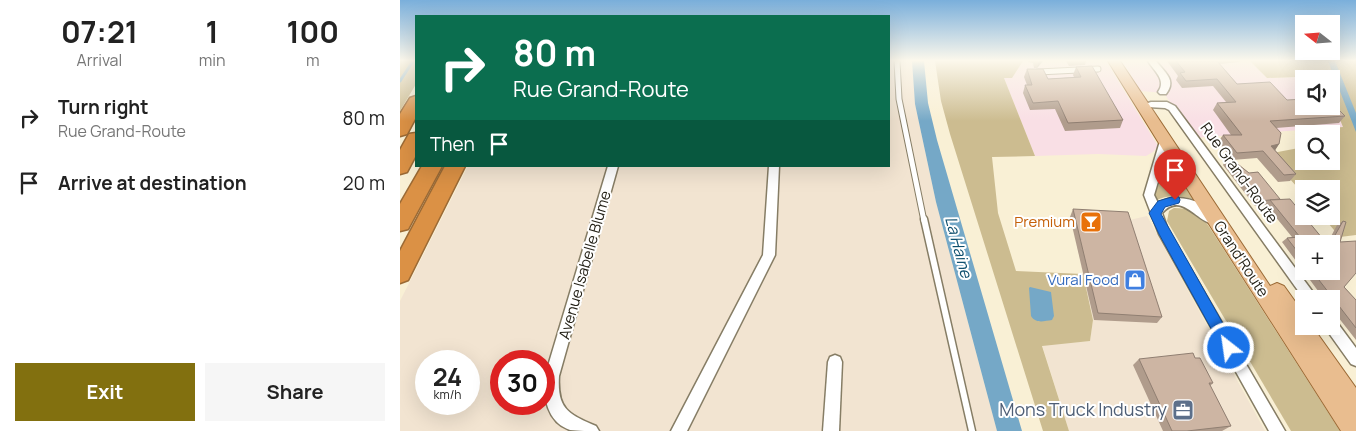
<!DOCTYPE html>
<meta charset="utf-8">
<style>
body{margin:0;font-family:Manrope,sans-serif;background:#f6f6f6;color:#222;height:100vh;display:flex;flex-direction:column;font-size:19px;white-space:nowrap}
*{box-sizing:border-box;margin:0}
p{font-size:16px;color:#767676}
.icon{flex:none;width:28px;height:28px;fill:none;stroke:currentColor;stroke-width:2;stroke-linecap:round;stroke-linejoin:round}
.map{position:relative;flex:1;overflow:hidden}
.drawer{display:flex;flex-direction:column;background:#fff;width:400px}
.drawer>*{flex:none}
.banner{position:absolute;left:15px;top:15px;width:475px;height:152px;border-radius:0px;box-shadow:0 5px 20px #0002;background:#0b6e4f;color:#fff;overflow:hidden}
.needle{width:32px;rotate:287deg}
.tools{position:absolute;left:895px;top:15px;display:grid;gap:10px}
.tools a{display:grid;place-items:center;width:45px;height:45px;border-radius:0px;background:#fff;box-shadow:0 5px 20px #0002;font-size:25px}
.speed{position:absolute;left:15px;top:350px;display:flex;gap:10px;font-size:25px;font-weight:700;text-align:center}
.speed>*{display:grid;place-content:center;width:65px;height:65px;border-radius:50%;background:#fff;box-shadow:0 5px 20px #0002;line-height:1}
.speed small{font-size:12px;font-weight:400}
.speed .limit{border:8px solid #d22;background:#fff;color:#111}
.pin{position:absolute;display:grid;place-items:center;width:42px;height:42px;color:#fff;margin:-51px -21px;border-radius:50% 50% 50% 0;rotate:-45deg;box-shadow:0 0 5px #0007}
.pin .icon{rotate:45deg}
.me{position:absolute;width:55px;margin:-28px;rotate:330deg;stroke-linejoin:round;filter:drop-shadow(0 0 4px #0008)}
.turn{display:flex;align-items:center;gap:18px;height:105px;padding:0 15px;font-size:22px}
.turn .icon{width:65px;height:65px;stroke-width:2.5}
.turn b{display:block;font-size:35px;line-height:42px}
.then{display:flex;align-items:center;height:48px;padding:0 15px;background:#0003;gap:10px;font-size:19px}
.eta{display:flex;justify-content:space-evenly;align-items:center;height:85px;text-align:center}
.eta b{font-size:30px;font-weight:700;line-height:35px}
.action{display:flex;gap:10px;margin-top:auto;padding:10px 15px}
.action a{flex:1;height:58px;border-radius:0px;background:#82700f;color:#fff;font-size:20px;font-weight:700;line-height:58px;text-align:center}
.action a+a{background:#f6f6f6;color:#222}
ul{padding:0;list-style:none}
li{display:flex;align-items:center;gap:15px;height:65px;padding:0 15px}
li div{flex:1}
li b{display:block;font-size:19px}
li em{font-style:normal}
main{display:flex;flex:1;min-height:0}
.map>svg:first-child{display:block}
.commercial{fill:#f9dfe5}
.industrial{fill:#f2e4d1;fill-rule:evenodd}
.green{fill:#ccbc90}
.water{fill:#75a8c7}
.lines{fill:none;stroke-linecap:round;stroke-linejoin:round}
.stream{stroke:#75a8c7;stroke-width:3}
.service-far1-casing{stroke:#867d65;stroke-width:7}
.service-casing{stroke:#867d65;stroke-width:9}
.minor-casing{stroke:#867d65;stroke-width:3}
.primary-casing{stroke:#9b6a35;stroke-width:2}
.motorway-casing{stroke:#9b6a35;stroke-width:3}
.service-far1{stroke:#fff;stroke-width:5}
.service{stroke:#fff;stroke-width:6}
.minor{fill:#fff;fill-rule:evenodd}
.primary{fill:#e9bd8f;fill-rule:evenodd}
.motorway{fill:#db9145;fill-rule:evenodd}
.wall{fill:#b09c8c}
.shaded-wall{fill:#907f72}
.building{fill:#cdb5a3;stroke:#907f72}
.route{fill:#1a73e8;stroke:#114b97}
.labels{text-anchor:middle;stroke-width:4;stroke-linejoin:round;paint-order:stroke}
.street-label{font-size:15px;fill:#252218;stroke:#fff}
.food-label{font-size:15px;fill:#c56008;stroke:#fff;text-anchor:end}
.shop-label{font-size:15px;fill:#366cbe;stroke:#fff;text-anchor:end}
.water-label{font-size:16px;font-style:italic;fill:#0f506f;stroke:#fff}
.near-service-label{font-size:18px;fill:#4e5e75;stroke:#fff;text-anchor:end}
</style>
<main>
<section class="drawer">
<div class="eta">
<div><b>07:21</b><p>Arrival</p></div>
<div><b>1</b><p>min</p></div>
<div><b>100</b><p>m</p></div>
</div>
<ul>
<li><svg class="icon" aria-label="right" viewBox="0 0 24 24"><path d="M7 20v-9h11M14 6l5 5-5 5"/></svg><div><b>Turn right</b><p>Rue Grand-Route</p></div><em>80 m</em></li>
<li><svg class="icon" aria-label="arrive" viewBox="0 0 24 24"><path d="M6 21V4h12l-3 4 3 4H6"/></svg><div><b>Arrive at destination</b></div><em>20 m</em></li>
</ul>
<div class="action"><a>Exit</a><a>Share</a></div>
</section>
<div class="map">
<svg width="956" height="431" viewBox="0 0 956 431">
<rect width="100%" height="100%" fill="#f9f0d5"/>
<g class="commercial">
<path d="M623,61h83l52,85 -5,6 -7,4 -48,-2 -63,2 -31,-78h8z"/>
<path d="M722,61h128l17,17 55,-2 1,3h-19v27h27v-8l12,29 -150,11 -29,-45 -23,-2z"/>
</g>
<g class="industrial">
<path d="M489,61h23l3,43 21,98 61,229h-597v-130l68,-135h421zM26,361h43v43h-43zM101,361h43v43h-43z"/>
<path d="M747,216l118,215h-196l-27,-86 48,-4 3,-21 -22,-102 54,3z"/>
</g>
<g class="green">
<path d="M0,61h16v23l-16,27z"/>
<path d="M535,61h88l-11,17h-8l31,78 -43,1 6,56 18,58 67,3 10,46 -3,21 -48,5 27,85h-26l-93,-297 -9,-33z"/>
<path d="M850,61h106v174l-16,2 -18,-21h9v-27h-27v6l-36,-41 36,-7v14h27v-27h-23l-1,-4 36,-3 -12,-29v-19h-8l-1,-3 -55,2z"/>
<path d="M767,162h3l23,37c-14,-3 -25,-5 -38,2v-7z"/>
<path d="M774,208c16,0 25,5 34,17l132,206h-49l-124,-210 2,-10z"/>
</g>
<g class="water">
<path d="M512,61h12l4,42 9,37 85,291h-25l-61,-229 -21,-98z"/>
<path d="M928,61h7l21,52v19z"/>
<path d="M630,287l21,5 3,24 -2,4c-8,1 -16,4 -21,-4l-2,-28z"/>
</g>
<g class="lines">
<path class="stream" d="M0,81l13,-20"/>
<g class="service-far1-casing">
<g id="service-far1">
<path d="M497,61l2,38 25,122"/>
<path d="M638,72l60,-3"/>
</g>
</g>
<g class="service-casing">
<path id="service" d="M524,219l48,212"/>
</g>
<g class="minor-casing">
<g id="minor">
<path d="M748,61h8c9,12 21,19 10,33h-6l-2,-2c9,-12 -4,-21 -10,-31z"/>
<path d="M751,102h16l8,4 143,193h-14l-135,-189 -4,-2 -17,-1v-4z"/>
<path d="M765,138l5,3 -16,54 4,8c19,-11 48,-3 60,17l-2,3 -4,1c-18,-5 -31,-32 -50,-11l6,17 117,201h-16l-110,-197 -15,-39 16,-54z"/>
<path d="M208,166h10l-59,210c-2,33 9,38 37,50l3,5c-9,0 -21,0 -29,-1 -23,-8 -27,-33 -25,-54z"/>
<path d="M369,166h10l-4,89 -88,176h-16l92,-176z"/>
<path d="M931,319l5,2 20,27v18l-5,-2 -25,-35 -1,-3h6z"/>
<path d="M435,355l5,2 2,5 -3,69h-16l5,-69 2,-5z"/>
</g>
</g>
<g class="primary-casing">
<path id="primary" d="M708,61h12l150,225 7,-3 7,3 20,28v12h8l44,62v43h-15l-127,-199z"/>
</g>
<g class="motorway-casing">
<g id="motorway">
<path d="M16,96v21l-9,17 -7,2v-22l10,-16z"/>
<path d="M16,133v22l-9,17 -7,2v-24l9,-16z"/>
<path d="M22,166h20l-34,63 -8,2v-27z"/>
<path d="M45,166h20l-57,114 -8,3v-32z"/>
</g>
</g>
<use href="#service-far1" class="service-far1"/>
<use href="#service" class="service"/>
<use href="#minor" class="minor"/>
<use href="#primary" class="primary"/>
<use href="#motorway" class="motorway"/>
</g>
<g class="wall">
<path d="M629,61h14l-6,7h-3l-1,-5 -5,-1z"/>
<path d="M666,61h20l-1,4 -16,1z"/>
<path d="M767,61h73l-1,1 -19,2 17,20 50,16 58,16 -6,7 -63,5 3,16 -4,6 21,24 -6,7 -12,1 -21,-24 -25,2 17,13 9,-1 46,72v27h27v-27h-4l10,-19 6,-4 -3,21 4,45 12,13v40l-25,-32v-9h-7l-42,-57 5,-4 5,-1 -26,-32 -11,1 -32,-41 3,-5 6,-1 -14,-17 5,-7h8l-18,-25 4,-7 9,-1 -13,-16 -31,2 -6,-8 2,-4z"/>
<path d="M676,67l47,53 -3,8 -55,3 -10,-22 -25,1 -7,-17 2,-8h2l-3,-8 3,-8 21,10 26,-2 -1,-2z"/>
<path d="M673,209l89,108 -5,6 -63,-3 -24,-103z"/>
<path d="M739,359l74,24 -3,3 21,40 -9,5h-59l-30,-66z"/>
</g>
<g class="shaded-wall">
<path d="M639,61h4l-6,7z"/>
<path d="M879,144l-5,8 -3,-6z"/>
</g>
<g class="building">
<path d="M776,61h41l20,23 33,-2 17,18 17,-1v7h27v-4l14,14 -75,5 11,12 -2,11 -8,2 25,28 -12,1 -21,-24 -26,2 -14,-18h19l-25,-32 19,-1 -19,-23 -31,2 -6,-8 5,-1z"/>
<path d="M692,66l31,54 -55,3 -10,-22 -25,2 -8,-18h7l-5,-16h16l5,10 33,-2 -5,-10z"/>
<path d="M829,157l20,16 9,-1 22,27 -21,2 -33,-41z"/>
<path d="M890,199l37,45h-23v16l-17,-22 13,-1 -30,-37z"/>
<path d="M673,209l55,3 34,105 -64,-4z"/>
<path d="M943,221l3,1 -6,20 16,-1v32l-12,14 12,13v28l-44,-57h19v-27h-1z"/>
<path d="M793,353l2,5h5l13,25h-4l22,43 -44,5h-15l-33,-72z"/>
</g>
<linearGradient id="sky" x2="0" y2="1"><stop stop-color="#7aafdb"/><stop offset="0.5" stop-color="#fcf8ec"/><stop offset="1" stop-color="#fcf8ec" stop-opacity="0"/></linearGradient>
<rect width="956" height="121" fill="url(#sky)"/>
<path class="route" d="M775,196l4,1 1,3 -1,3 -14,4 -4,7 73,129 2,5 -2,4 -5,2 -5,-2 -65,-118 -10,-21 9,-12z"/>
<defs>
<g id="bar-square" transform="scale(1.125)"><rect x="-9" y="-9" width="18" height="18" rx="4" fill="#e8710a" stroke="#fff"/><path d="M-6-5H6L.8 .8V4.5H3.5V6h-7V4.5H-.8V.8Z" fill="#fff"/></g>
<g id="shop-square" transform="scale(1.125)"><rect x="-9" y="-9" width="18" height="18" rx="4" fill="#3f7fe0" stroke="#fff"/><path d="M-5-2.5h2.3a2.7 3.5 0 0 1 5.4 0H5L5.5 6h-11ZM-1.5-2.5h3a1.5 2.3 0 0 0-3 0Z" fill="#fff"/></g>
<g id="office-square" transform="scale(1.125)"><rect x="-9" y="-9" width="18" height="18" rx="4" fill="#5c6f8a" stroke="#fff"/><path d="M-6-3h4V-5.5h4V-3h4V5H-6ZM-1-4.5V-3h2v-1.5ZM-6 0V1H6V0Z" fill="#fff"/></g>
</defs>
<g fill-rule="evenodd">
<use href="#bar-square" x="691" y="222"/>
<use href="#shop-square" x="735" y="280"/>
<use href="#office-square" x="783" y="410"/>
</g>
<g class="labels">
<g class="street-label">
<text transform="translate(839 173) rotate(54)" y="5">Rue Grand-Route</text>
<text transform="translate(841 259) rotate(57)" y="5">Grand'Route</text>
<text transform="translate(185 265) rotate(-74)" y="5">Avenue Isabelle Blume</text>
</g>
<g class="food-label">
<text x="675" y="227">Premium</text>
</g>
<g class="shop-label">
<text x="719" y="285">Vural Food</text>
</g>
<g class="water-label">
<text transform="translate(559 247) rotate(75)" y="6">La Haine</text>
</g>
<g class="near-service-label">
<text x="767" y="416">Mons Truck Industry</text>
</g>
</g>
</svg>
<div class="tools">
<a><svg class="needle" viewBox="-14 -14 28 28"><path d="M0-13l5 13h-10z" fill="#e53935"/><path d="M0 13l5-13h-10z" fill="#767676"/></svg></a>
<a><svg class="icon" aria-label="sound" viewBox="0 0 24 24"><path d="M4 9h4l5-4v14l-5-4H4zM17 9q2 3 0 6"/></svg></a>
<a><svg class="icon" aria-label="search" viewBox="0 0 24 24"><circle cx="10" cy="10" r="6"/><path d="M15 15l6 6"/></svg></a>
<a><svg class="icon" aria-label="layers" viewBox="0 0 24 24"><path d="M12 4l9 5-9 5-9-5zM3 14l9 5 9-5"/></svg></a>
<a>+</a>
<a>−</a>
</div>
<div class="speed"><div>24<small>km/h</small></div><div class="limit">30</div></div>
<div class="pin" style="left:775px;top:200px;background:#d93025"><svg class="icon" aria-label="arrive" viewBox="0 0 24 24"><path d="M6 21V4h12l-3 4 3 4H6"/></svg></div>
<svg class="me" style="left:829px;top:348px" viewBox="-20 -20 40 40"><circle r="17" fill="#1a73e8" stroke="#fff" stroke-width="3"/><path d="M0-11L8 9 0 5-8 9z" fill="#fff"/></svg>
<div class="banner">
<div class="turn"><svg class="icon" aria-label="right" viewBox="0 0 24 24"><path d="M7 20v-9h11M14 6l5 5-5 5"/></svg><div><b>80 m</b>Rue Grand-Route</div></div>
<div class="then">Then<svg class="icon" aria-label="arrive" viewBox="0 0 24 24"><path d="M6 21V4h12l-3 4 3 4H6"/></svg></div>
</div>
</div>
</main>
